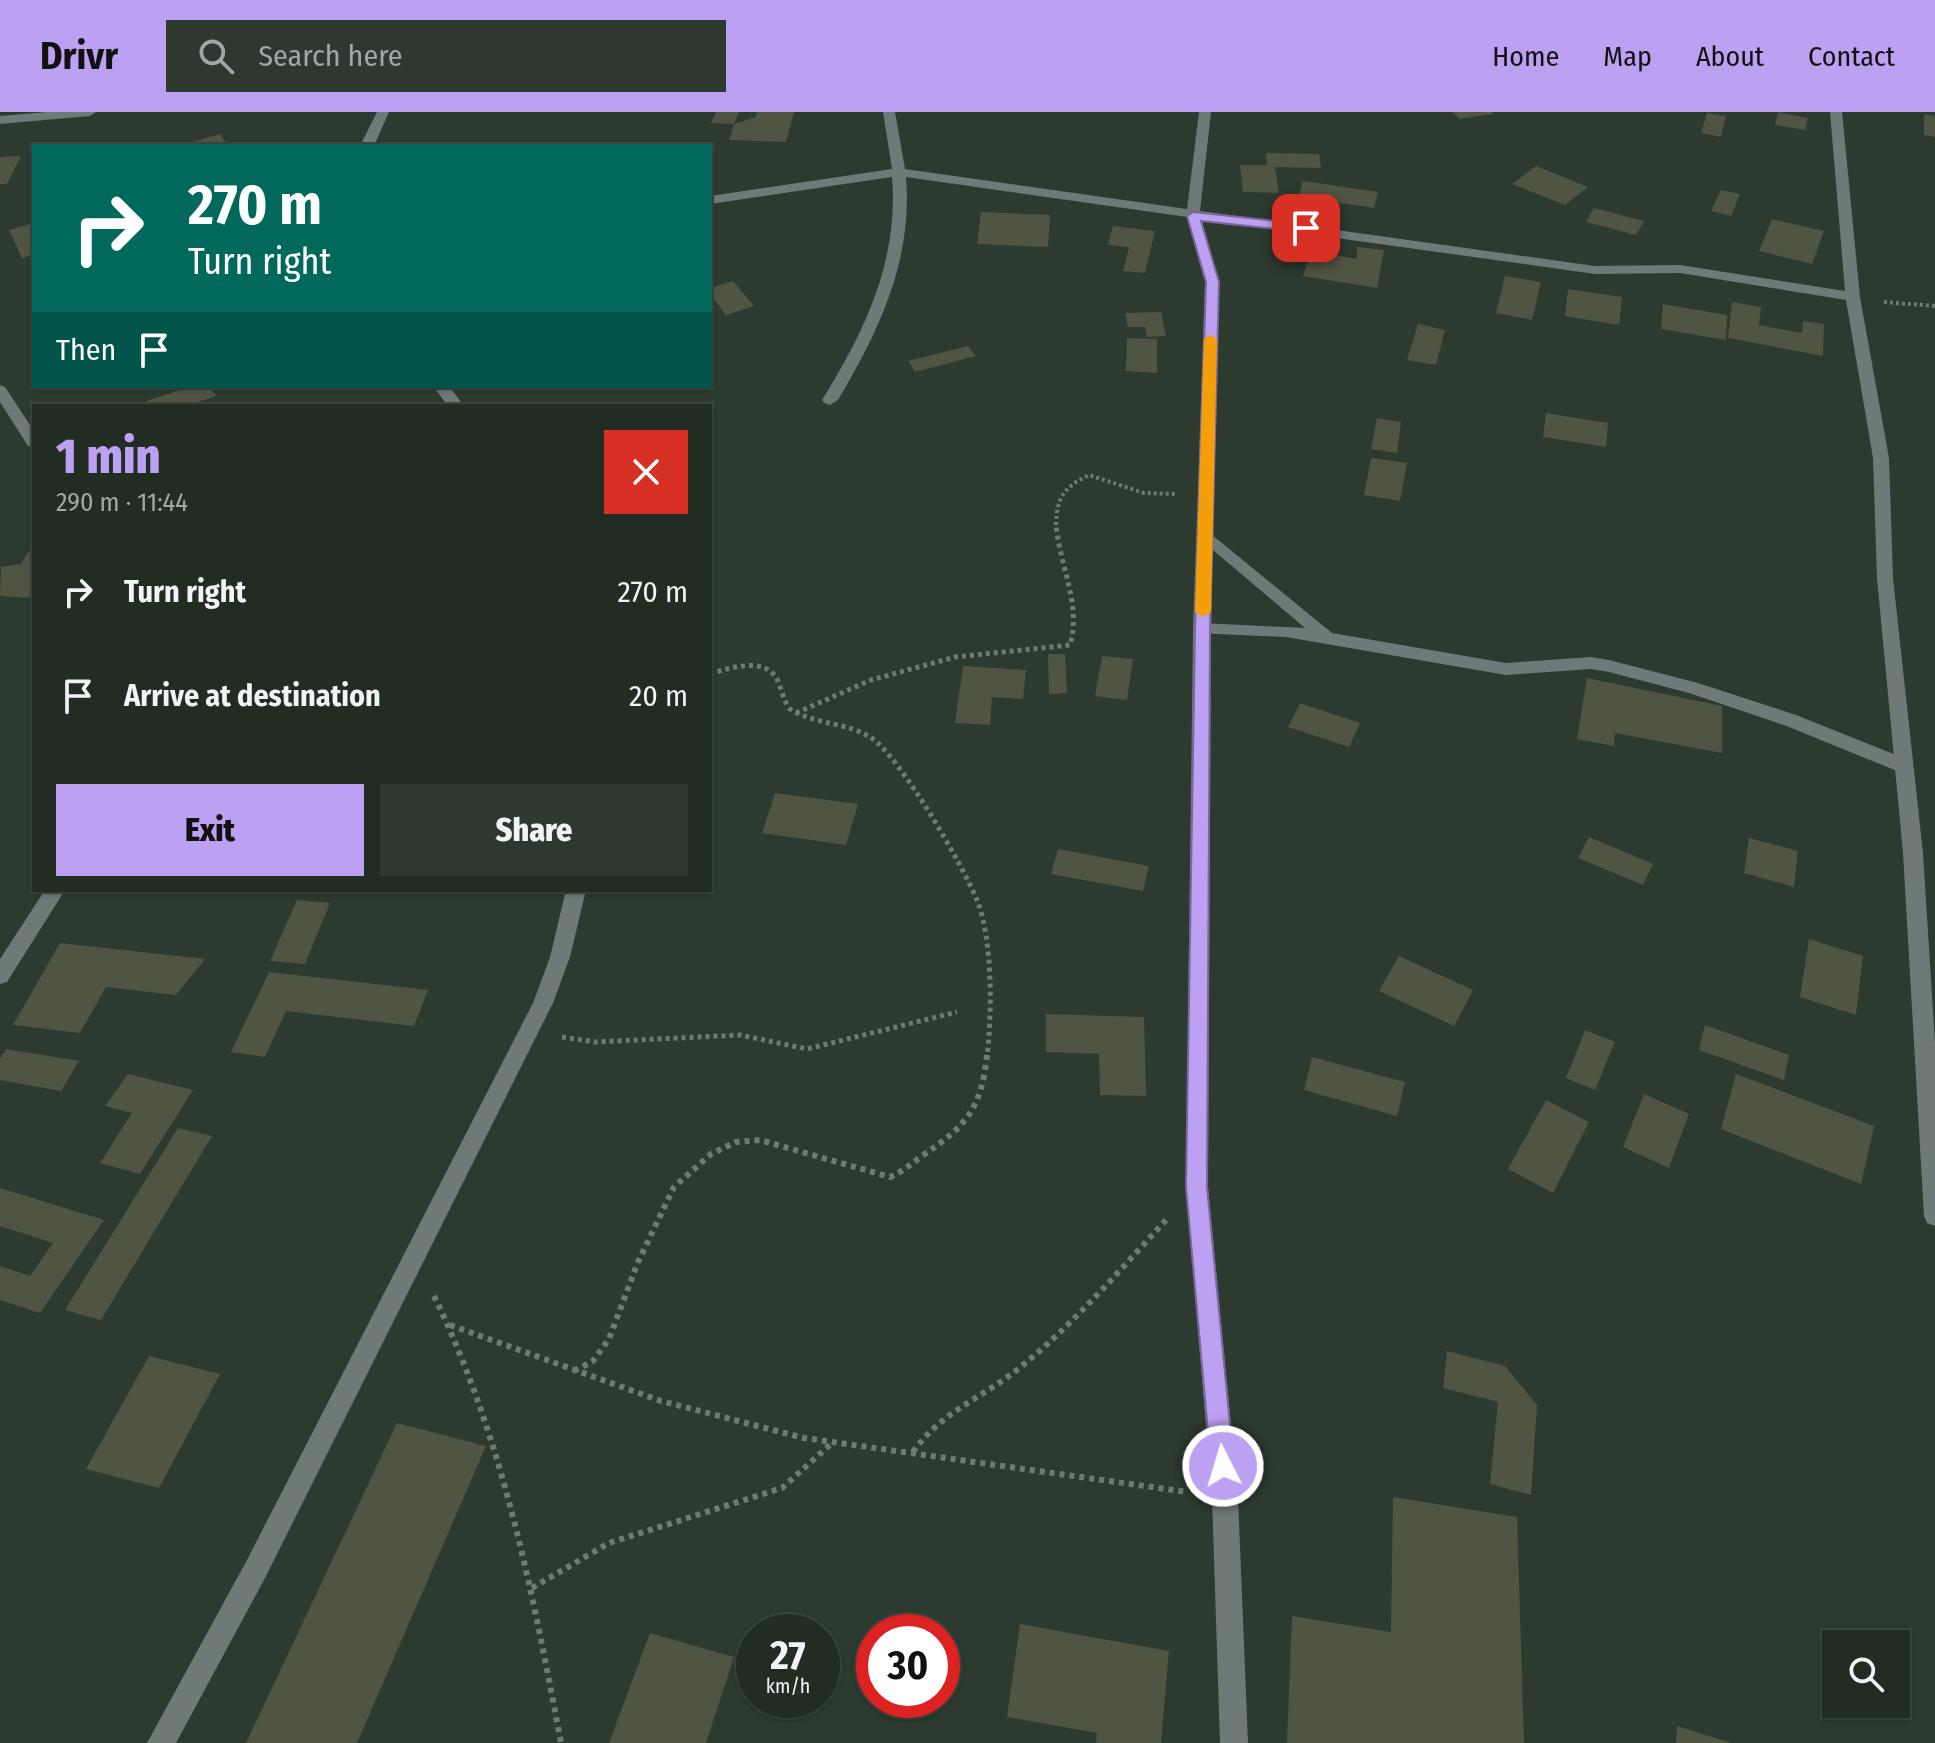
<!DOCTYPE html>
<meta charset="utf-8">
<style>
body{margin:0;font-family:"Fira Sans Condensed",sans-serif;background:#2d3830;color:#f1f3f6;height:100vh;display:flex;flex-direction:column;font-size:30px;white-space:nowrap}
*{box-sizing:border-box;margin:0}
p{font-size:26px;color:#a2a7a6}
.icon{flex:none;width:44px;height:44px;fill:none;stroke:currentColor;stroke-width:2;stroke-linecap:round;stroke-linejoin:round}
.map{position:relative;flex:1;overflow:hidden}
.details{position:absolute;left:32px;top:292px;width:680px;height:488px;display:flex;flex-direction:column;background:#212c23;border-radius:0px;box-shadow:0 2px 6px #0004,0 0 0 2px #3e4841}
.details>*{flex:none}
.top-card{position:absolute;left:32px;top:32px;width:680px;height:244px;border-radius:0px;box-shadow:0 2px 6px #0004,0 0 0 2px #3e4841;background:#00695c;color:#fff;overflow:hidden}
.controls{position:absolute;left:1822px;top:1518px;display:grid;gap:16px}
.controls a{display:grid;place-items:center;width:88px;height:88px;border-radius:0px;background:#212c23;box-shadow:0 2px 6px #0004,0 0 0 2px #3e4841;font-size:40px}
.speed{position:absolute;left:736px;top:1502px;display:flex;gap:16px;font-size:40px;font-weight:700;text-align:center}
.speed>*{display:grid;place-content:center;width:104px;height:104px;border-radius:50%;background:#212c23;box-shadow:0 2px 6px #0004,0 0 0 2px #3e4841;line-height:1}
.speed small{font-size:20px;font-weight:400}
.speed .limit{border:12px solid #d22;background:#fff;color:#111}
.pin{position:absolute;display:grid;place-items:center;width:68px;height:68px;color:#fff;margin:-34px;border-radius:16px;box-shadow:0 4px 12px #0006}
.me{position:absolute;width:88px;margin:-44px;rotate:355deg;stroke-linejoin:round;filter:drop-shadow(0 0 6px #0008)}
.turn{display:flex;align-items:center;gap:28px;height:168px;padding:0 24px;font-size:36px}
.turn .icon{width:104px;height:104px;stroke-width:2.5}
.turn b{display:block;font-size:56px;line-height:68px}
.then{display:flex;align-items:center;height:76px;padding:0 24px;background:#0003;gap:16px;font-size:30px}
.round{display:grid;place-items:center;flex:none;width:84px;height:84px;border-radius:0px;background:#2d3830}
.summary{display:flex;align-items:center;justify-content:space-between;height:136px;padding:0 24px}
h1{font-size:48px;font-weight:800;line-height:60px;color:#bca0f2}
.button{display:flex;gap:16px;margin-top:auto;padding:16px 24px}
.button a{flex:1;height:92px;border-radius:0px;background:#bca0f2;color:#111;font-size:32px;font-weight:800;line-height:92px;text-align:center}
.button a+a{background:#2d3830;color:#f1f3f6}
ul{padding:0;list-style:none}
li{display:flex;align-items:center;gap:24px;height:104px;padding:0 24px}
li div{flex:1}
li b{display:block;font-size:30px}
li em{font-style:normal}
header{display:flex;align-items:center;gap:48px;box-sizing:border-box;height:112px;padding:0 40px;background:#bca0f2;color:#111}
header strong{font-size:38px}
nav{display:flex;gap:44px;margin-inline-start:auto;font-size:28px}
.search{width:560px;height:72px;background:#2d3830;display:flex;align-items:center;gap:20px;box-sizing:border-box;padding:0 28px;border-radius:0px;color:#a2a7a6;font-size:30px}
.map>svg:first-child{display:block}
.building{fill:#505443}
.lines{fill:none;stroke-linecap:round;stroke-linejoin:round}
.path-far2{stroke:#6f7b72;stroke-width:4;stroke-dasharray:3 3;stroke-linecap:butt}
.path-far1{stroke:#6f7b72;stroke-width:5;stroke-dasharray:4 4;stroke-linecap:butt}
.path{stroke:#6f7b72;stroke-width:6;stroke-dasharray:5 5;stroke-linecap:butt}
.lane{fill:#6f7978;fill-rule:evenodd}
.street{fill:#6f7978;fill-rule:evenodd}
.route{fill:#bca0f2;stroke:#7a689d;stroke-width:2}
.slow{fill:#f59e0b}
</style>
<header>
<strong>Drivr</strong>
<div class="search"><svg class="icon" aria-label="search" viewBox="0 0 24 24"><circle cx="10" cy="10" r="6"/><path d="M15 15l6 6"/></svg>Search here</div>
<nav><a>Home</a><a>Map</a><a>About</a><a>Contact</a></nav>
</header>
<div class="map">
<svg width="1935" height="1631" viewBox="0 0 1935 1631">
<rect width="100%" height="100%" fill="#2c3a2f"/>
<g class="building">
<path d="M716,0h23l-5,12 -23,-1z"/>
<path d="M757,0h37l-8,30 -57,-2 5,-16 22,-7z"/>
<path d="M1453,0h40v2l-34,5z"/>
<path d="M1778,0l30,6 -3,12 -30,-5z"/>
<path d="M1707,1l19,3 -5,21 -20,-4z"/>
<path d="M1924,2l11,2v21l-11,-2z"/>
<path d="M220,22l8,12h-46v-1z"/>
<path d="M1266,41l53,1 2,14 -46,-1 4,26 -36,-1 -3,-27h27z"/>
<path d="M21,44l-14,28h-7v-27z"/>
<path d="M1536,54l52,21 -23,18 -53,-21z"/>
<path d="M1303,69l75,11 -4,16 -39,-6 -2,6 -36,-6z"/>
<path d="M1721,78l19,4 -9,22 -20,-5z"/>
<path d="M1594,96l50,13 -8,14 -50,-13z"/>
<path d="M981,100l69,3 -2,32 -71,-3z"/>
<path d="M1772,107l52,12 -12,33 -53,-13z"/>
<path d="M34,111v31l-12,4 -13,-28z"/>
<path d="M1113,114l42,5 -10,42 -22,-2 6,-24 -21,-2z"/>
<path d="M1357,135l27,3 -7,38 -74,-12 8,-25 46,8z"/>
<path d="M1505,164l36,6 -9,38 -36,-7z"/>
<path d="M733,169l21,25 -28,9 -16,-21v-6z"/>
<path d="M1568,177l54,8 -3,28 -54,-9z"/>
<path d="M1732,190l29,5 -2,18 43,8 1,-12 21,3 -1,32 -95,-18z"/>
<path d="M1663,192l64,11 -1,25 -65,-11z"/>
<path d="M1161,200l5,24 -19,1 -2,-10h-17l-3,-14z"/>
<path d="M1418,212l27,6 -9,35 -29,-5z"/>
<path d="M1127,226l30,1v34l-31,-2z"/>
<path d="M968,234l8,10 -61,16 -7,-11z"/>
<path d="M191,274h19l6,10 -30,10h-54z"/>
<path d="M1546,301l62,10 -2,24 -63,-10z"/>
<path d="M1377,306l24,4 -4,31 -26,-4z"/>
<path d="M1371,346l36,5 -7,38 -36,-6z"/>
<path d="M29,439l5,1v46l-34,-2 1,-29 20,-3z"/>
<path d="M1048,542h17l2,39 -18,1z"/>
<path d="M1102,544l31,3 -6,41 -32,-4z"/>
<path d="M963,554l63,4 -3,29 -31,-2 -2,28 -35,-2z"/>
<path d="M1587,566l135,28v47l-107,-20 -1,13 -37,-7z"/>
<path d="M1300,591l60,20 -11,24 -61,-20z"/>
<path d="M775,681l83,11 -12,41 -84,-12z"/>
<path d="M1589,725l64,27 -10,21 -65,-27z"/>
<path d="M1749,726l49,13 -4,36 -50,-14z"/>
<path d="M1058,737l91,17 -6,25 -92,-17z"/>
<path d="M297,788l33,3 -25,61 -35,-3z"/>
<path d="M1809,827l54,17 -7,59 -56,-18z"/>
<path d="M60,831l145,16 -29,36 -70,-8 -26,46 -67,-8z"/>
<path d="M1399,844l74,34 -19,36 -75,-35z"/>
<path d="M269,860l159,18 -14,36 -128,-15 -21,46 -34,-5z"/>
<path d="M1046,902l98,3 2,79 -46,-1 -1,-41 -53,-2z"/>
<path d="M1705,913l84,30 -5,25 -85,-30z"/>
<path d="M1585,918l30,12 -20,48 -29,-12z"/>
<path d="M6,937l73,12 -18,30 -61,-11v-21z"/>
<path d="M1312,945l93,25 -8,34 -93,-26z"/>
<path d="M128,962l65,16 -53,84 -40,-11 32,-50 -27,-7z"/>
<path d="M1736,962l138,52 -13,58 -140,-55z"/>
<path d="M1644,982l45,20 -20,54 -46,-21z"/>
<path d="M1546,988l43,22 -36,71 -45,-24z"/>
<path d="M178,1016l34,8 -111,184 -36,-10z"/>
<path d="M0,1076l104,32 -64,93 -40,-13v-34l30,10 23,-33 -53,-17z"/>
<path d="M1447,1239l58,15 32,39 -6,90 -41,-11 8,-82 -55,-14z"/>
<path d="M149,1244l71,18 -61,114 -73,-19z"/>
<path d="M397,1311l89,23 -129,297h-111z"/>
<path d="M1393,1385l124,20 7,226h-237l5,-127 99,16z"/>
<path d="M1020,1512l149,27 -8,92h-65l1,-10 -90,-16z"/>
<path d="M650,1521l84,24 -28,86h-97z"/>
<path d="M1677,1614l52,16v1h-53z"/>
</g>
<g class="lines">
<g class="path-far2">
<path d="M1884,190l51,4"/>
<path d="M1056,413c1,-28 8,-38 33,-50l55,18 32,1"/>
</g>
<g class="path-far1">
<path d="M710,562c19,-6 54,-18 67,5 5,11 6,21 13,30 25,16 56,13 80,28 30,19 92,127 107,163 16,40 15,114 10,157"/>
<path d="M796,601l75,-33 84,-23 115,-12c12,-41 -11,-80 -14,-122"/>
<path d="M562,925l33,5 145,-7 67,14 150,-37"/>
</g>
<g class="path">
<path d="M434,1184c69,142 98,293 127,447"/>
<path d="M450,1213l211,76 143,37 383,54"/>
<path d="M574,1259l19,-10 16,-22 29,-77 36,-75 37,-33 25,-12 24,-2 130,37c12,-5 21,-13 32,-21 44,-30 59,-46 65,-101"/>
<path d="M913,1340c28,-40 69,-54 105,-83 55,-44 101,-98 148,-149"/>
<path d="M532,1476l77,-45 173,-55 50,-45"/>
</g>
<path class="lane" d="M1206,418l126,103 174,30 85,-6 18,3 89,23 98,32 115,46 2,5 -2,5h-14l-113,-46 -95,-32 -80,-21 -18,-3 -85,6 -220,-38 -90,-4 -3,-4 9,-6 103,5 -105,-89 -2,-4z"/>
<g class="street">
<path d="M47,0h49l-6,4 -90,8v-8z"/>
<path d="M377,0h12l-15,34h-14z"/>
<path d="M883,0h12l10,57 282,40 12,-97h12l-11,99 395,55 85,-1 165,26 -15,-179h12l18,185 29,161 4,120 30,275 12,190v183l-8,-3 -3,-7 -21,-363 -26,-275 -4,-120 -27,-158 -166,-27 -85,1 -394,-55 18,63 -8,347 -3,558 30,310 10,246h-28l-8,-246 -26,-310 7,-558 12,-347 -18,-65 -281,-40c7,83 -27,154 -68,223l-8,5 -5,-2 -3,-3c43,-69 77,-140 70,-223l-182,27v-8l182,-27z"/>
<path d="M0,273l5,2 29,44v17l-6,-2 -28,-44z"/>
<path d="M433,274h16l15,20h-16z"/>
<path d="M45,778h20l-58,92 -7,2v-25z"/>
<path d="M566,778h20l-16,67 -17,46 -288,575 -89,165h-29l100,-183 286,-557 17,-46z"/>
</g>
</g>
<path class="route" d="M1193,100l113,12 6,4 -6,4 -105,-11 18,61 -9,347 -3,558 27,279 -3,8 -8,3 -8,-3 -4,-8 -25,-279 9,-558 11,-347 -19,-66z"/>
<path class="slow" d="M1210,223l7,4 -6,273 -8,5 -8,-5 9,-273z"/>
</svg>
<div class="controls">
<a><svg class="icon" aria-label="search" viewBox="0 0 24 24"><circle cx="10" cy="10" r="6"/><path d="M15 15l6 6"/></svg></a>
</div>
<div class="speed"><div>27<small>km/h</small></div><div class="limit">30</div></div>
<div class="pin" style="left:1306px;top:116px;background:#d93025"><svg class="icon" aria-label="arrive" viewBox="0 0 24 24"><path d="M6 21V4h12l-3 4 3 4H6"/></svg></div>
<svg class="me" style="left:1223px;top:1354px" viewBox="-20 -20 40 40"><circle r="17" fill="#bca0f2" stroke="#fff" stroke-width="3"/><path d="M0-11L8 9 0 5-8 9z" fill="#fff"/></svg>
<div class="top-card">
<div class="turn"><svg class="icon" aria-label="right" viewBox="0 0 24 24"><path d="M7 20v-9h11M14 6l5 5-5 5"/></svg><div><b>270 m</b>Turn right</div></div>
<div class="then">Then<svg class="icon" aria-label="arrive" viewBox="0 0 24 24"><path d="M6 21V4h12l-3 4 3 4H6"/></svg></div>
</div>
<section class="details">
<div class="summary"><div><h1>1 min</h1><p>290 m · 11:44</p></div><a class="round" style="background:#d93025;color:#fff"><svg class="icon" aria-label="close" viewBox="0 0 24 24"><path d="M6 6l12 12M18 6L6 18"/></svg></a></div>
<ul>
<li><svg class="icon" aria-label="right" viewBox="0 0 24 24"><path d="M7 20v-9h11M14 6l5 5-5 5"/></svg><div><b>Turn right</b></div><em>270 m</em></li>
<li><svg class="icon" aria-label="arrive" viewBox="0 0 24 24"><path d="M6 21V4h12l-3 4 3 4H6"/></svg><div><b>Arrive at destination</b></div><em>20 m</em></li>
</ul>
<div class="button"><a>Exit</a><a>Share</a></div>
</section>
</div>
